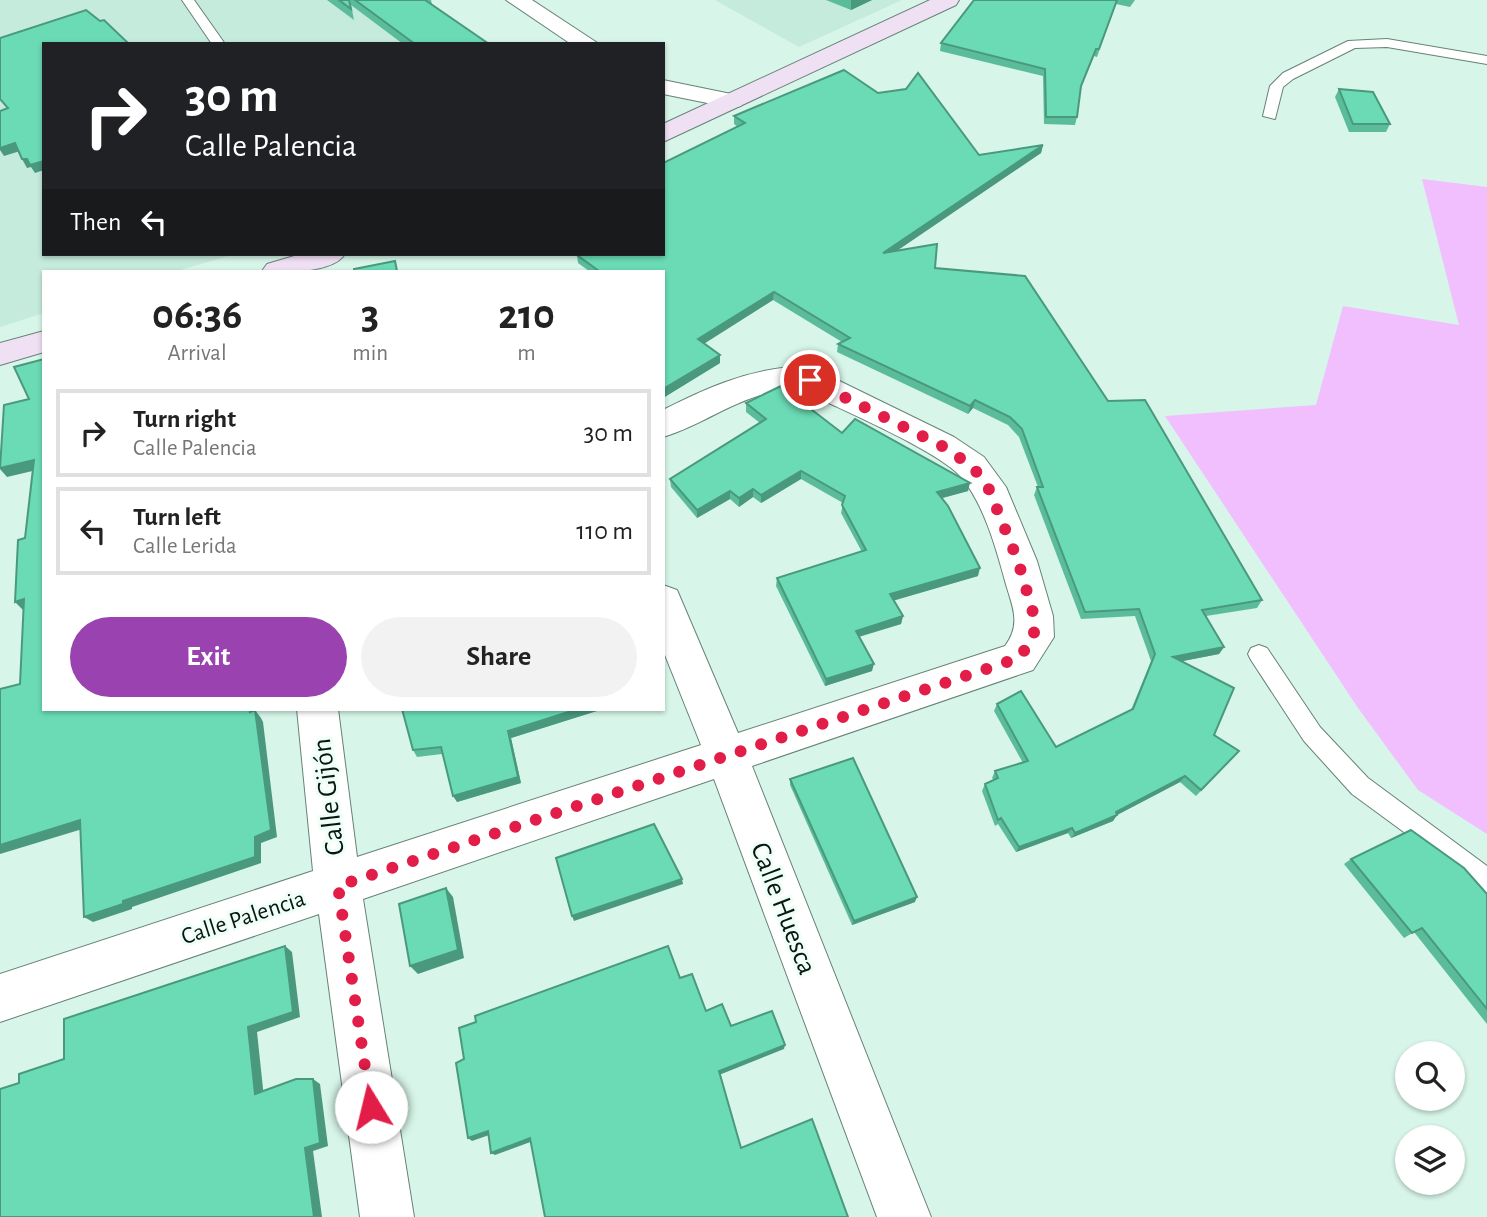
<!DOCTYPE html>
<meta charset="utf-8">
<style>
body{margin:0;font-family:"Alegreya Sans",sans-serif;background:#f2f2f2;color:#222;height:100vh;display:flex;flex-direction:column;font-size:26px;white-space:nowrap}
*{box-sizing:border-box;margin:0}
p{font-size:23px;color:#767676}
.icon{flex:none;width:38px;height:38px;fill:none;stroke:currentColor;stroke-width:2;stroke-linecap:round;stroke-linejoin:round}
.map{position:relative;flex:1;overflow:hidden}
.sheet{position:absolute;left:42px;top:270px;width:623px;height:441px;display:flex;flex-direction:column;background:#fff;border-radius:0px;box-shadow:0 2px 5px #0004}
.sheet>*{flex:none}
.banner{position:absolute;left:42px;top:42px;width:623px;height:214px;border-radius:0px;box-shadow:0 2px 5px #0004;background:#202124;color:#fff;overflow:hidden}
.buttons{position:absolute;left:1395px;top:1041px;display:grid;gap:14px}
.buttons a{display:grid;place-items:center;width:70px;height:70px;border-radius:50%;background:#fff;box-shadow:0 2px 5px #0004;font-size:35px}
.pin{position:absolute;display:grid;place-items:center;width:60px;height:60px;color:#fff;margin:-30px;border:4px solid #fff;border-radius:50%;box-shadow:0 2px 7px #0007}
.me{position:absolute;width:77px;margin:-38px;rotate:351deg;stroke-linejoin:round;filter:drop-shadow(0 0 5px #0008)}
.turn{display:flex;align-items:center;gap:24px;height:147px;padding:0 28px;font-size:32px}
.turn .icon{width:91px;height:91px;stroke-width:2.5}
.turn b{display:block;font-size:49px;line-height:60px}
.then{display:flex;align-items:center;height:66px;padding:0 28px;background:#0003;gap:14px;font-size:26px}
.eta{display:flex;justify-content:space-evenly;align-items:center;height:119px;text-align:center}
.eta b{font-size:42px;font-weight:700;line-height:49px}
.cta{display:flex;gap:14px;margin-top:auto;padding:14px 28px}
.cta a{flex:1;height:80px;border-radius:42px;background:#9a42af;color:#fff;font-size:28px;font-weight:700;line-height:80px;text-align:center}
.cta a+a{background:#f2f2f2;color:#222}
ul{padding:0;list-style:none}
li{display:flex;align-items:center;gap:21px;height:88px;margin:0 14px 10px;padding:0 14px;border:4px solid #e0e0e0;border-radius:0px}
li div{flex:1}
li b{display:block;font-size:26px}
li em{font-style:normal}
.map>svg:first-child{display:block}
.built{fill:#c5ebdc}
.green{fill:#f1bffe}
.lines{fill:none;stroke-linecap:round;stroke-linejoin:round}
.lane-casing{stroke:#678277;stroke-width:2}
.street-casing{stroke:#678277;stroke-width:2}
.secondary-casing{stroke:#678277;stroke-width:2}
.lane{fill:#fff;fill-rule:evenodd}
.street{fill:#fff;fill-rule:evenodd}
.secondary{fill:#f0e0f4;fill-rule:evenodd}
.wall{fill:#5bbc9c}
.shaded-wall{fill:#4a997f}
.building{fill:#6adbb5;stroke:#4a997f;stroke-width:2}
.route{stroke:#e11d48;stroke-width:12;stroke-dasharray:0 21.6}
.labels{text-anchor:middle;stroke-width:6;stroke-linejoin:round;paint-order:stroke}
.street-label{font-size:24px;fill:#0b1612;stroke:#edfff7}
.near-street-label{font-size:28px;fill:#0b1612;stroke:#edfff7}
</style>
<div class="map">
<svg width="1487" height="1217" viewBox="0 0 1487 1217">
<rect width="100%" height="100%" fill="#d7f5e9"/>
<g class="built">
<path d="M0,0h400l64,44h-420v210h191l-58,17h-133v42l-44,14z"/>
<path d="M715,0h187l-103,47z"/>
</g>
<path class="green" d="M1422,179l65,8v647l-69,-44 -60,-82 -193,-292 151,-11 27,-99 116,19z"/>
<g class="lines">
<g class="lane-casing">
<g id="lane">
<path d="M182,0h12l31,44h-13z"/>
<path d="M1387,39l100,17v8l-100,-17 -32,1 -62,31 -10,8 -8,32 -12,-3 7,-30 13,-13 65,-32z"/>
<path d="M1259,645l8,3 53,79 48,51 119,88v27l-135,-99 -48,-53 -53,-81 -3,-6 3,-6z"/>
</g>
</g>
<g class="street-casing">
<g id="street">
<path d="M506,0h26l67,44h-28z"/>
<path d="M663,80l78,16 3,5 -3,5 -9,2 -69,-14z"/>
<path d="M791,367l30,5 133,65 30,20 22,30 31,74 16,55 1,21 -21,33 -281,96 179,451h-54l-163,-438 -351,120 51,318h-54l-41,-303 -319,108v-48l313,-103 -16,-162h41l19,148 344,-112 -38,-95v-65l14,5 61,143 267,-87c17,-23 7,-40 0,-65 -9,-33 -21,-76 -43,-103 -22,-27 -123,-69 -158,-87 -56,-5 -91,31 -141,46v-27c41,-21 81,-39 128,-43z"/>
</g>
</g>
<g class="secondary-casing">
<g id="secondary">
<path d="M930,0h29l-3,5 -293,137v-18z"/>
<path d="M301,254h44c-13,20 -61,18 -83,17l5,-7z"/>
<path d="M44,331v21l-44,13v-22z"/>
</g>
</g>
<use href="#lane" class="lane"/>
<use href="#street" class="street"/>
<use href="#secondary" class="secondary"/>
</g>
<g class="wall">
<path d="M327,0h104l1,4 57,40h-86l-52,-39 3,15z"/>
<path d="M826,0h46l-21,10z"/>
<path d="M974,0h161l-5,7 -14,-3 -19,53 -3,-1 -14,33 -3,28 -2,8 -31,-1 -1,-48 -103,-25 1,-8z"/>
<path d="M1339,89l51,35 -4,8h-37l-14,-35z"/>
<path d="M878,93l101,62 64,-10 -2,8 -144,97 38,18 173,133 154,199 -5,8 -51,8 18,31 -5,7 -37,7 32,74 25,16 -43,45 -16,-14 -63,33 -4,6 -42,17 -3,-5 -52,19 -18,-28 -3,2 -13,-35 3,-7 9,-4 -2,-2 3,-7 28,-8 -29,-52 3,-7 59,43 75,-37 20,-49 -16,-45 -54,3 -47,-124 3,-8h1l-19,-50 -11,-12 -35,-17 -5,6 -131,-62 1,-8 4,-2 -69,-42 -69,43 16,12v8l-57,35v-127h-74l-11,-8 -1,-8h1l-1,-1h86l75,-127 -4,-3v-8z"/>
<path d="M746,403l96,30 126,58 -26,7 36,78 -84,24 9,16 -2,8 -42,13 13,34 -47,15 -49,-100 1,-8 85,-26 -21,-39 2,-10 -42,-24 -40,24 -8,-6 -14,10 -9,-8 -33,19 -26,-31 -1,-8 90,-56 -14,-11z"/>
<path d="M402,709h201l-92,29 10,45 -64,19 -15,-48 -25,3 -4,-7z"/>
<path d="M790,779l125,123 -63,23 -62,-140z"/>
<path d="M1351,859l136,35v130l-73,-92 -10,6 -60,-74z"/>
</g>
<g class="shaded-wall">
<path d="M851,0h21l-21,10z"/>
<path d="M15,143l5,8 -16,5 -4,-6v-2z"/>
<path d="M1043,145l-2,8 -159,108 1,-8z"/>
<path d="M22,159h5l17,2v9l-9,3 -4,-6 -4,1z"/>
<path d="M774,292l-1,8 -74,47 -1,-8z"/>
<path d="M720,355v8l-57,35v-9z"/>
<path d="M975,400l-2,8 -5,6 2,-8z"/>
<path d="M34,460l7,9 -34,8 -7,-8v-1z"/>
<path d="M801,471v8l-40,24v-8z"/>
<path d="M970,483l-2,8 -33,9 2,-8z"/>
<path d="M753,489v8l-14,10v-9z"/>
<path d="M730,491v8l-33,19v-8z"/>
<path d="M980,568l-2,8 -89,26 1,-8z"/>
<path d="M24,599l-1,11 -8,-8z"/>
<path d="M903,616l-2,8 -47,14 2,-7z"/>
<path d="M1224,647l-5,7 -51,10 5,-7z"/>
<path d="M874,664l-2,7 -47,15 1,-7z"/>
<path d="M578,709h25l-92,29 10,45 -64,19 -4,-6 55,-65z"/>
<path d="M255,710l6,8 2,4 14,115 -16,6v20l-129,44v2l-39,13 -9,-5 39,-16z"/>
<path d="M1185,776l-5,6 -63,33 -4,6 -42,17 4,-5z"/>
<path d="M80,820l9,7 -89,27v-9z"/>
<path d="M1072,828l-4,5 -52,19 3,-5z"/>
<path d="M682,879l1,5 -109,37 -2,-5z"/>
<path d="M446,888l7,9 11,61 -46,16 -8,-8z"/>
<path d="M917,897l-2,5 -63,23 2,-4z"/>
<path d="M285,946l7,6 8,65 -43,15 7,66 -9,-4 -7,-67z"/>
<path d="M785,1045l-1,4 -65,26v-4z"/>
<path d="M313,1079l7,5 8,62 -15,5 9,66h-8l-9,-69z"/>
<path d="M488,1131l4,3 -20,7 -4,-3z"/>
<path d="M530,1138l3,3 -38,14 -4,-2z"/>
</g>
<g class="building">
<path d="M339,0h10l2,9z"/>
<path d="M355,0h70l64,44h-74z"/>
<path d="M974,0h143l-18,49h-3l-15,37 -4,31h-31l-1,-48 -104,-26z"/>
<path d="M86,10l14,11 4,-1 25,24h-85v117l-14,4 -3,-6h-5l-7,-16 -15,5v-37l8,-3 -8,-9v-61z"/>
<path d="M844,70l34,23 28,-4 12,-16 61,82 64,-10 -160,108 54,-9 -2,24 90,8 83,125 37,-1 117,200 -60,10 22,37 -51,10 61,31 -20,47 25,16 -38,39 -16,-14 -69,36 1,3 -42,18 -3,-5 -53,19 -18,-29 -3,2 -13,-36 13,-6 -3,-7 33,-10 -31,-57 24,-13 35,56 77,-38 22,-55 -16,-45 -54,3 -48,-125h6l-21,-58 -12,-12 -35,-17 -5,6 -132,-62 12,-6 -76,-46 -76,47 22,16 -57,34v-118h-64l-22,-16 3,-1h83v-91l82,-40 -11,-7z"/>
<path d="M1339,89l34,3 17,32h-37z"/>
<path d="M395,261l2,10h-43v-2z"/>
<path d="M44,359v350h206v3l5,-2 16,120 -16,7v20l-132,44v3l-39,13 -4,-97 -80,25v-156l20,-5 4,-85 -9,3 3,-62 7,-2 9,-78 -34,8 4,-63 25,-6 -15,-32z"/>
<path d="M781,386l61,47 13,-14 115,64 -33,9 11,14 32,62 -90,26 13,22 -47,15 18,33 -48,15 -49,-101 89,-28 -24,-45 3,-9 -44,-25 -40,24 -8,-6 -14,9 -9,-7 -33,19 -27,-31 96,-60 -20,-16z"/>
<path d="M402,709h176l-70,22 10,46 -65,19 -12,-49 -28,3z"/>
<path d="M853,758l64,139 -63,24 -64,-142z"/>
<path d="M654,824l28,55 -110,37 -16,-58z"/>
<path d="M1411,830l53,38 23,26v115l-65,-81 -10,5 -61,-74z"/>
<path d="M446,888l12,62 -48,16 -11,-62z"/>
<path d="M285,946l8,66 -45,15 7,67 41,-15h17l7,64 -15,5 9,69h-314v-128l19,-6v-9l45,-15v-40z"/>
<path d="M668,946l12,32 12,-4 14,37 16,-7 9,22 41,-15 13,34 -66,26 22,77 71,-29 36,98h-303l-15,-79 -39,15 -3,-22 -20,7 -12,-75 8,-4 -5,-31 17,-6 -1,-6z"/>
</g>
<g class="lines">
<path class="route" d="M371,1107l-33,-221 681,-228 15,-21v-21l-16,-55 -30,-74 -16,-21 -30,-20 -132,-66"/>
</g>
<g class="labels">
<g class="street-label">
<text transform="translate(243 917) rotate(-18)" y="8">Calle Palencia</text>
</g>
<g class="near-street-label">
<text transform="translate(327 797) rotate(-97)" y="10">Calle Gijón</text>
<text transform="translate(785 908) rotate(69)" y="10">Calle Huesca</text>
</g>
</g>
</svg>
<div class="buttons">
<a><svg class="icon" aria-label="search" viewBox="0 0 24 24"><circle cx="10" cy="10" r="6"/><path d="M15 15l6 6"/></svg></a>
<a><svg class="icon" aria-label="layers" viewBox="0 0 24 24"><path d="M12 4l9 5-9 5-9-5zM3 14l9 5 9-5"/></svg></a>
</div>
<div class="pin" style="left:810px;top:380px;background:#d93025"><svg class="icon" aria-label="arrive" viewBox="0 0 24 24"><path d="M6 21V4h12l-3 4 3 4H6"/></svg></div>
<svg class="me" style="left:371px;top:1107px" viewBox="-20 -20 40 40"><circle r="19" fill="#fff"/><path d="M0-13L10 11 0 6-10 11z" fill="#e11d48"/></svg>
<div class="banner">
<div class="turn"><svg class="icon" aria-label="right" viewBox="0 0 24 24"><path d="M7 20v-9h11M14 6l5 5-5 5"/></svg><div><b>30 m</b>Calle Palencia</div></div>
<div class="then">Then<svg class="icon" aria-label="left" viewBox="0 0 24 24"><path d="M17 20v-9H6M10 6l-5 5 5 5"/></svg></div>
</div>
<section class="sheet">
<div class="eta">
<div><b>06:36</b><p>Arrival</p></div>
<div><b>3</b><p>min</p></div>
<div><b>210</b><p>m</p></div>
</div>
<ul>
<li><svg class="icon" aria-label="right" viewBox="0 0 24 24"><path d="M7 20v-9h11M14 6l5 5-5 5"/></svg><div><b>Turn right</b><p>Calle Palencia</p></div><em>30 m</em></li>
<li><svg class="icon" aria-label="left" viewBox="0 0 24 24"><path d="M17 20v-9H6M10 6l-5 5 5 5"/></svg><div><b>Turn left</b><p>Calle Lerida</p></div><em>110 m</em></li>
</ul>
<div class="cta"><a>Exit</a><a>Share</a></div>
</section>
</div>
